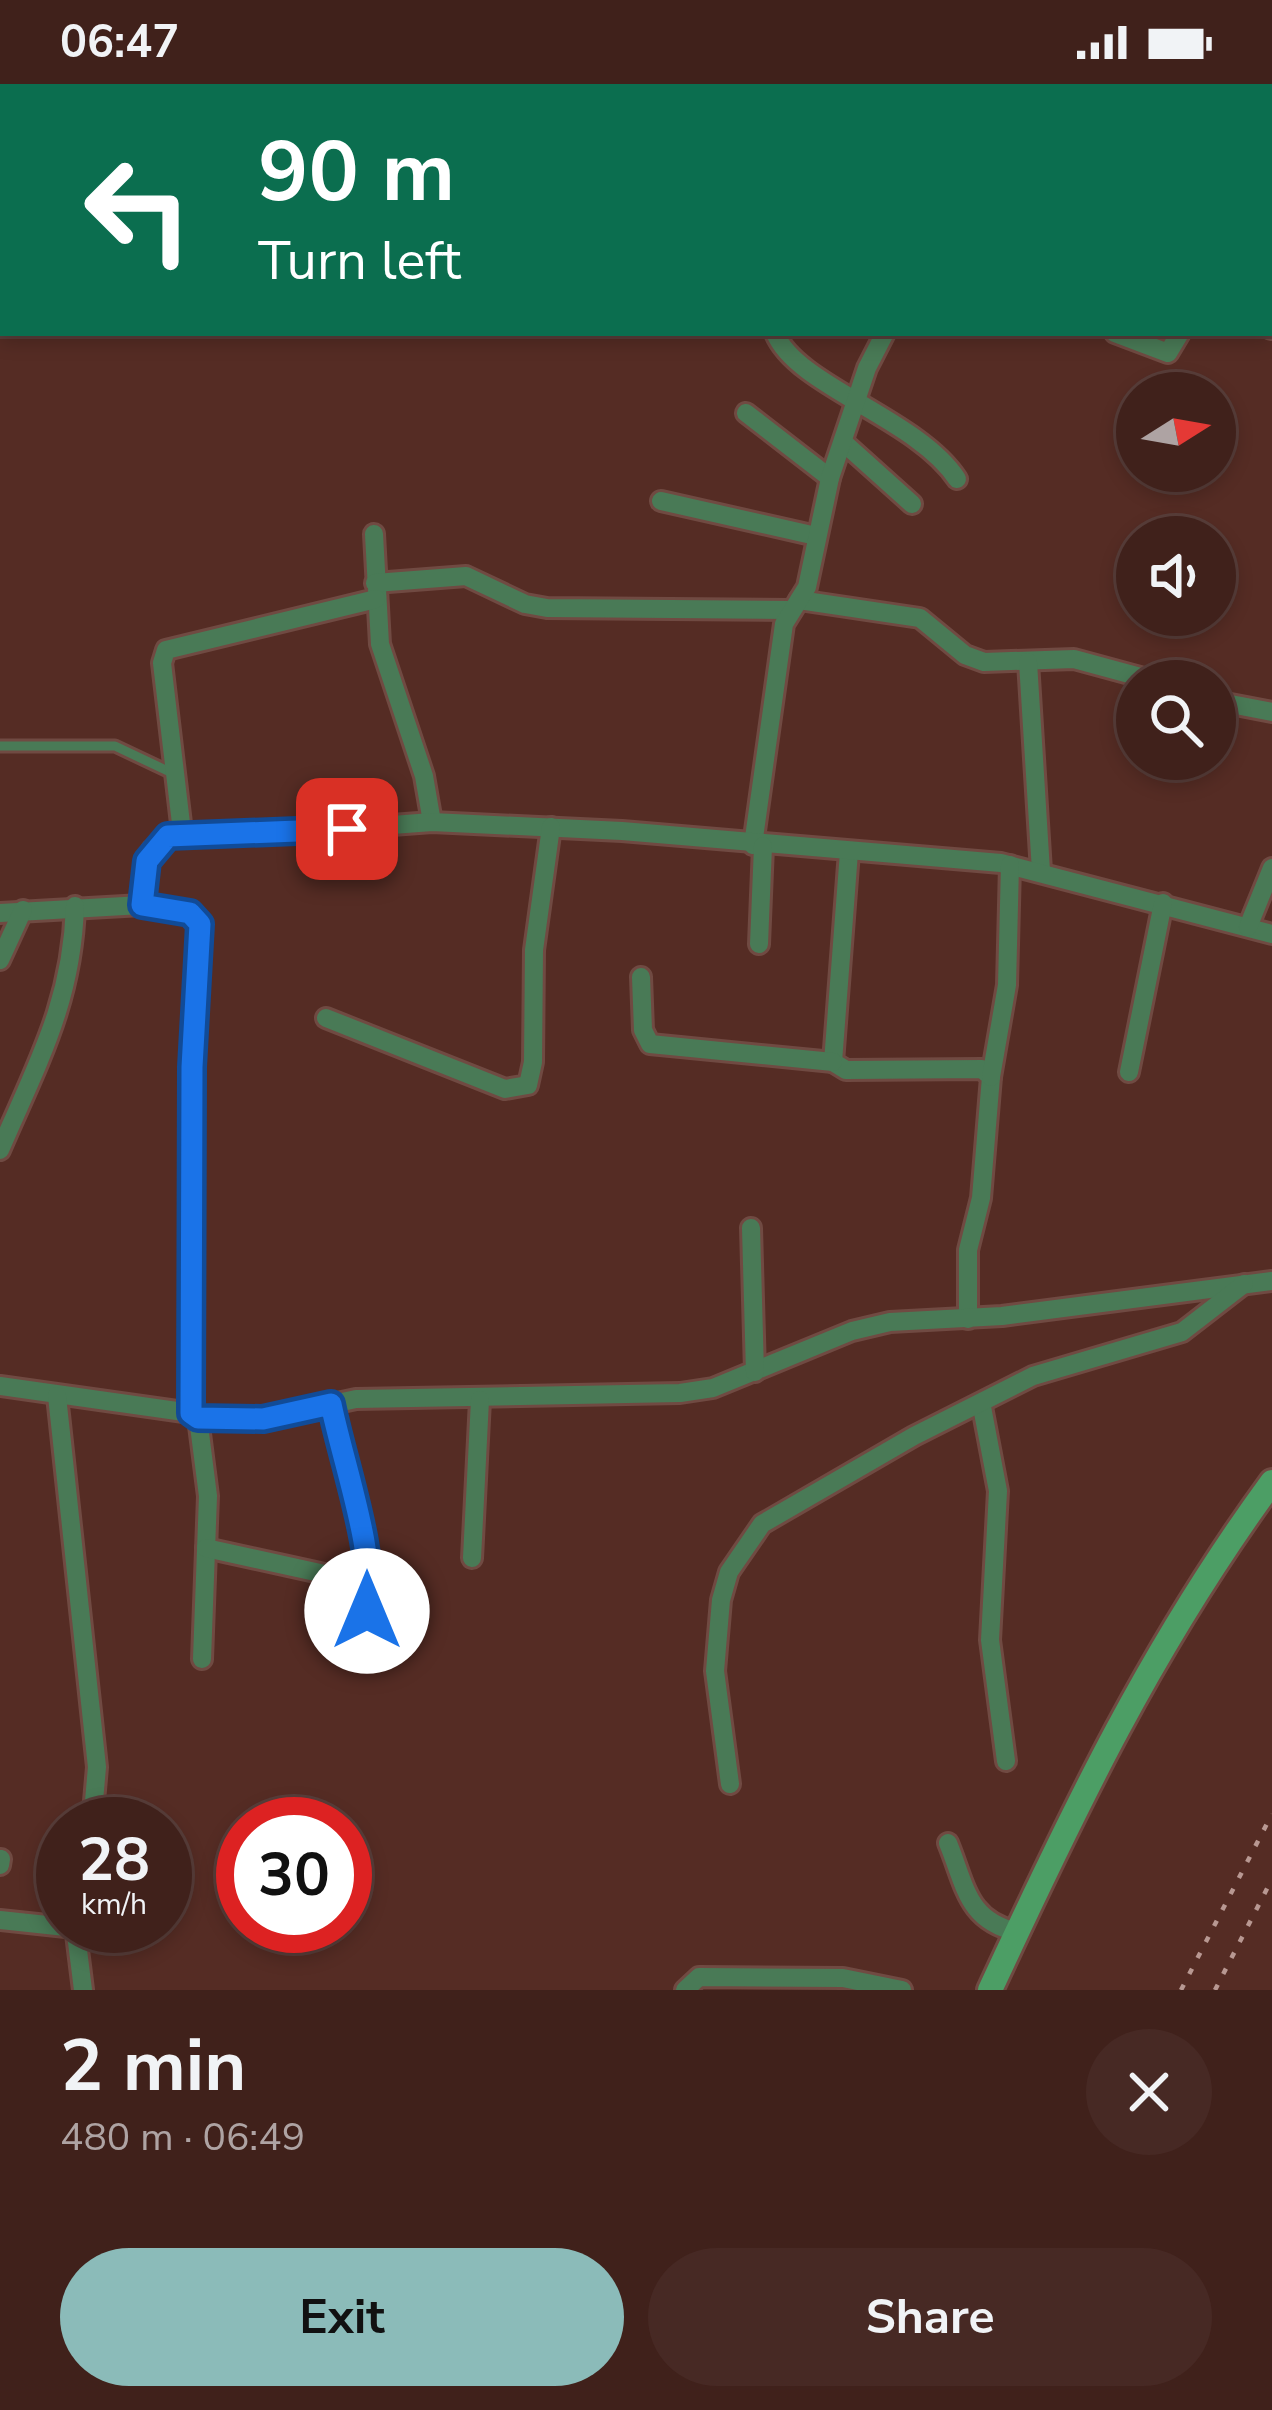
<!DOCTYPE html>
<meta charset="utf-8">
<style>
body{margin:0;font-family:"Nunito Sans",sans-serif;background:#472924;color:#f1f3f6;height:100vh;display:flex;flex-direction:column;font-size:45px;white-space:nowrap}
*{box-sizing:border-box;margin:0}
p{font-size:39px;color:#aea3a3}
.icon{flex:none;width:66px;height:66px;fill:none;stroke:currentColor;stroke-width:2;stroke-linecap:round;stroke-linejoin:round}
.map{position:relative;height:1906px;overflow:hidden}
.sheet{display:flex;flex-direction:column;background:#40211b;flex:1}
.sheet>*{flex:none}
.top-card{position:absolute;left:0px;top:0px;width:1272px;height:252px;box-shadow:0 6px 18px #0003,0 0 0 3px #593e3a;background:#0b6e4f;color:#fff;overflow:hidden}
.needle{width:78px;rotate:79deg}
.tools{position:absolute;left:1116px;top:288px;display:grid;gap:24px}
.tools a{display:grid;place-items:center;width:120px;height:120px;border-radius:50%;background:#40211b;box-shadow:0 6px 18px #0003,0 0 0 3px #593e3a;font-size:60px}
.speed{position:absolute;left:36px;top:1713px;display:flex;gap:24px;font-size:60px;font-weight:700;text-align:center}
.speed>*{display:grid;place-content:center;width:156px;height:156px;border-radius:50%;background:#40211b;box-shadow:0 6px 18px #0003,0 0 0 3px #593e3a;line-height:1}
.speed small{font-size:30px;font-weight:400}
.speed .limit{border:18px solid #d22;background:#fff;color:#111}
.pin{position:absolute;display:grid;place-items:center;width:102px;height:102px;color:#fff;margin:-51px;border-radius:24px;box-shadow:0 6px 18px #0006}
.me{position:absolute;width:132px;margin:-66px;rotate:0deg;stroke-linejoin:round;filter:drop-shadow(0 0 9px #0008)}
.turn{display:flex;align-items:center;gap:42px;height:252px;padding:0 60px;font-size:54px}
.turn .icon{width:156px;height:156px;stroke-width:2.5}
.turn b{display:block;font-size:84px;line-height:102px}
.round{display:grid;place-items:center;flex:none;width:126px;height:126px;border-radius:63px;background:#472924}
.summary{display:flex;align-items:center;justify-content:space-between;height:204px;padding:0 60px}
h1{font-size:72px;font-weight:700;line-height:90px}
.cta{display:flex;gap:24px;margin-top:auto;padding:24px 60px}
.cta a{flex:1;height:138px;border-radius:72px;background:#8bbbb9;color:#111;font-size:48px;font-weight:700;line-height:138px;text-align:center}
.cta a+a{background:#472924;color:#f1f3f6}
.status{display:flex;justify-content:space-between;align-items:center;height:84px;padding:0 60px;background:#40211b;direction:ltr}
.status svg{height:33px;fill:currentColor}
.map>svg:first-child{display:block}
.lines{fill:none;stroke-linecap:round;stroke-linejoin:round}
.lane-casing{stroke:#704a42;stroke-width:15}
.street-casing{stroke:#704a42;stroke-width:24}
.secondary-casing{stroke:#704a42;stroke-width:30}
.lane{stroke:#497a56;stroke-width:9}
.street{stroke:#497a56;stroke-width:18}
.secondary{stroke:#4c9e65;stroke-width:24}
.rail{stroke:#b89892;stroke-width:4.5;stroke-dasharray:6 12;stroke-linecap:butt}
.route-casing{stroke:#114b97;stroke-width:30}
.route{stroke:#1a73e8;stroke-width:21}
</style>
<div class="status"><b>06:47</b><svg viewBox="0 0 49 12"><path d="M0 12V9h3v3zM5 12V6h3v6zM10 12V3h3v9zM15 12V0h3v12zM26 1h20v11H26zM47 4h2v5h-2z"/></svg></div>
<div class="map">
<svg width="1272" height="1906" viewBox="0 0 1272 1906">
<rect width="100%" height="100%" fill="#552c24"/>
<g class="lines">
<g class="lane-casing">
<path id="lane" d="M0,662h115l57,27"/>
</g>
<g class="street-casing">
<g id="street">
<path d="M1031,0l10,3"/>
<path d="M101,3l1,-3"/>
<path d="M592,3v-3"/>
<path d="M705,3l1,-3"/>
<path d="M996,3v-3"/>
<path d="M1212,3v-3"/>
<path d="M0,55h3"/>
<path d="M1269,244l3,1"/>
<path d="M775,249c21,53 142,85 182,146"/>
<path d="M1115,249l53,20 12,-20"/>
<path d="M746,329l84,65"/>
<path d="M843,358l69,62"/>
<path d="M661,417l155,35"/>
<path d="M374,450l6,110 44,132 8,46"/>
<path d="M375,499l91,-7 59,28 22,4 243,2"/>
<path d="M799,516l121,18 45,37 19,7 90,-3 81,22"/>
<path d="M1028,578l13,209"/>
<path d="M1215,617l57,11"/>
<path d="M182,748l-20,-169 4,-13 210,-51"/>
<path d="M753,761l31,-221 23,-37 23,-109 37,-110 18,-35"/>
<path d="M849,768l-16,210 13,8 136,-1 9,8 -10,121 -13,52v69"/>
<path d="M142,821l48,8 11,11 -9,143 -3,336 9,15 65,1 93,-20 324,-6 33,-5 139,-57 38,-9 112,-6 270,-35"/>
<path d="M0,829l142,-8 10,-55 30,-18 103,1 147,-11 190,9 379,32 271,71"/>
<path d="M1248,843l24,-59"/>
<path d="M759,860l4,-98"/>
<path d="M0,876l23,-50"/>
<path d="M641,893l2,53 7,14 183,18"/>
<path d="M326,934l179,71 23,-4 5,-23 1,-112 17,-123"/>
<path d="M1129,988l34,-169"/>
<path d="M991,993l16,-92 3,-120"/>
<path d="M0,1066c37,-86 72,-147 75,-244"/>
<path d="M751,1144l4,144"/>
<path d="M0,1302l191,27"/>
<path d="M57,1312l40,371 -5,57"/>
<path d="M331,1320l41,167 -6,40"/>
<path d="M982,1323l16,84 -8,149 16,121"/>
<path d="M198,1334l10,78 -6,163"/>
<path d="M206,1464l123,27"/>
<path d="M472,1474l8,-158"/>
<path d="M730,1700l-15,-113 6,-71 8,-28 33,-48 152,-88 119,-60 149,-44 62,-48"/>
<path d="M948,1759c18,44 19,77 69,89"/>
<path d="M0,1781l1,-6"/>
<path d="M0,1836l75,8"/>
<path d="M75,1842l8,64"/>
<path d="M685,1906l14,-13 144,1 59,12"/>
</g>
</g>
<g class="secondary-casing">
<path id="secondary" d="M990,1906c85,-183 162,-344 282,-508"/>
</g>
<use href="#lane" class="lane"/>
<use href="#street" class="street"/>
<use href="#secondary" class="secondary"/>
<g class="rail">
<path d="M1181,1906l91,-176"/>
<path d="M1215,1906l57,-111"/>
</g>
</g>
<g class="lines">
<g class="route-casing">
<path id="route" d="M347,745l-179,7 -21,25 -5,44 48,8 10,11 -8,143 -1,346 7,5 65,1 68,-15c12,59 46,152 36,207"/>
</g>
<use href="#route" class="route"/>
</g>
</svg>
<div class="tools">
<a><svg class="needle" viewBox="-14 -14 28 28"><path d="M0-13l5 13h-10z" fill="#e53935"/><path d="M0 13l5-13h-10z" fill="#aea3a3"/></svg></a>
<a><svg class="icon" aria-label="sound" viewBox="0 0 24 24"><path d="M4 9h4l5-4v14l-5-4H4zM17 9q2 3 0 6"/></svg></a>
<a><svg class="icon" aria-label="search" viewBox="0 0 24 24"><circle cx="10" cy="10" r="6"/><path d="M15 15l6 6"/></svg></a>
</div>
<div class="speed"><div>28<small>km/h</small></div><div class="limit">30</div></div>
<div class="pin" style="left:347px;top:745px;background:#d93025"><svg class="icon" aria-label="arrive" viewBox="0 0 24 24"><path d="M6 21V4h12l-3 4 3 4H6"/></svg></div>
<svg class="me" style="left:367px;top:1527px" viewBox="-20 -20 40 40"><circle r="19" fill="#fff"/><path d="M0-13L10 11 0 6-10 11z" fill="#1a73e8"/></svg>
<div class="top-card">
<div class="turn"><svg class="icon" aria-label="left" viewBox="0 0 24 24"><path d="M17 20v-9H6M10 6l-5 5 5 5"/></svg><div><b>90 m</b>Turn left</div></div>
</div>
</div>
<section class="sheet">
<div class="summary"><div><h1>2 min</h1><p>480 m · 06:49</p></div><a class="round"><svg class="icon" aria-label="close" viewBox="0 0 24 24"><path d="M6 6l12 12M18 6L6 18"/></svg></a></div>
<div class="cta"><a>Exit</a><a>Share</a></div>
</section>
